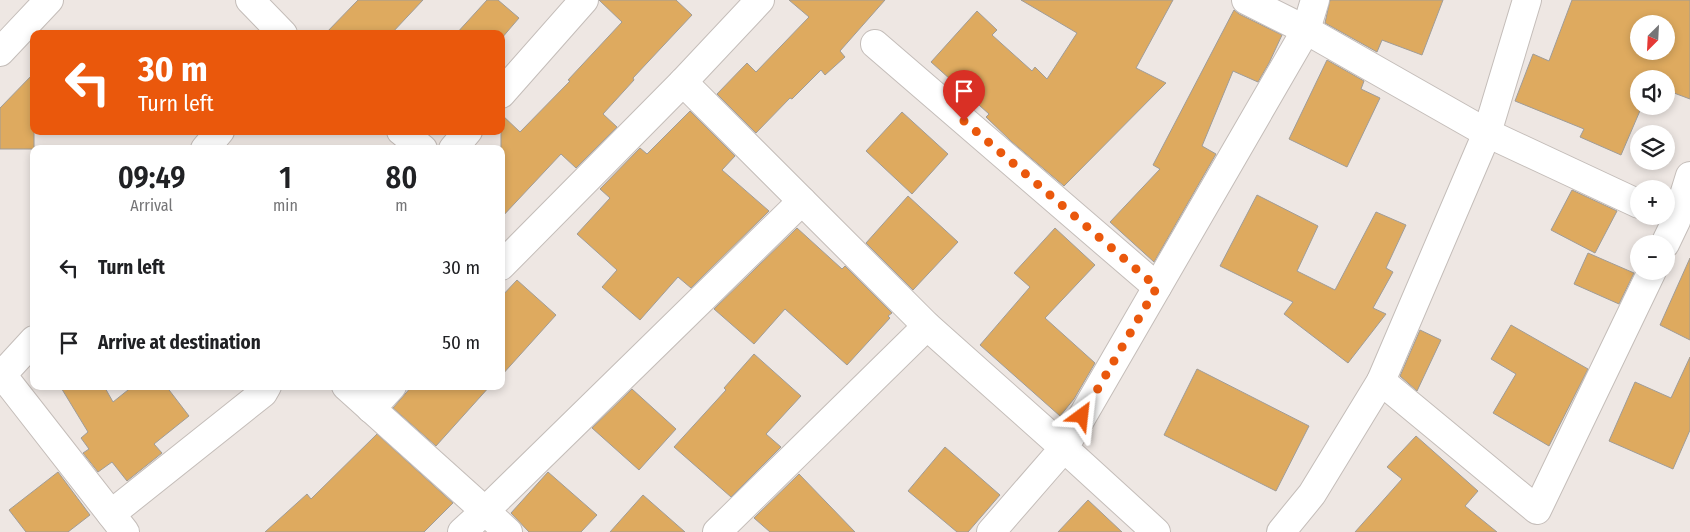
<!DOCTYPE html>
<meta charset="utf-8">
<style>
body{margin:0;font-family:"Fira Sans Condensed",sans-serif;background:#f6f6f6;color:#202124;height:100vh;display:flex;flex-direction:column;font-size:19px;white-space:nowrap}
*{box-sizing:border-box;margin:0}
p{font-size:16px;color:#757577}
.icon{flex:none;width:28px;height:28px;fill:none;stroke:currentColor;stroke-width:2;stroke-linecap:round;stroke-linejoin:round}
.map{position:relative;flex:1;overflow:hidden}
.side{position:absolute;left:30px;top:145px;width:475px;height:245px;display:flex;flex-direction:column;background:#fff;border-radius:10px;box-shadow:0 2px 8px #0003}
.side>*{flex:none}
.hud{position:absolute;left:30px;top:30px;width:475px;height:105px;border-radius:10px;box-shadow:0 2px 8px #0003;background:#ea580c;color:#fff;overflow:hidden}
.needle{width:32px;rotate:204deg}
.fabs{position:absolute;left:1630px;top:15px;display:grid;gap:10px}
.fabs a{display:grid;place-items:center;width:45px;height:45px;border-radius:50%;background:#fff;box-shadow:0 2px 8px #0003;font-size:25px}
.pin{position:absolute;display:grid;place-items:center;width:42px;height:42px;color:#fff;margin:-51px -21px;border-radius:50% 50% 50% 0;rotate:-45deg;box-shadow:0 0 5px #0007}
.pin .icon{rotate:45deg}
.me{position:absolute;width:55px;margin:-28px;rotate:30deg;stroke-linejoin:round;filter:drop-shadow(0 0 4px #0008)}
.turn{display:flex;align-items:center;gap:18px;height:105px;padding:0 25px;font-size:22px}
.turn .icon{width:65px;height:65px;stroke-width:2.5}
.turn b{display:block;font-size:35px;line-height:42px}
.eta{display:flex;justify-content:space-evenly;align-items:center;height:85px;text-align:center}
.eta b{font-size:30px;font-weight:600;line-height:35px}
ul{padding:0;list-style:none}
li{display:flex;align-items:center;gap:15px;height:75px;padding:0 25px}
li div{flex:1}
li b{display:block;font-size:19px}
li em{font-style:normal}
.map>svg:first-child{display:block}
.building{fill:#deaa5f;stroke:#a09c97;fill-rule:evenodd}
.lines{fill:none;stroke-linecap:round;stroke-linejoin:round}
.minor-casing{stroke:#c4bdb9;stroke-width:30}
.minor{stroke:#fff;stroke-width:28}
.route{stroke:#ea580c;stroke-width:9;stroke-dasharray:0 16.2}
</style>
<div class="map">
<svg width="1690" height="532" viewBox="0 0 1690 532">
<rect width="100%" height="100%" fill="#eee7e3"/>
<g class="building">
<path d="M358,0h65l-32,34h-66z"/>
<path d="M487,0h11l21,18 -18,21v-5h-45z"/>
<path d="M599,0h77l16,15 -59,63 1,2 -31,34 14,13 -41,41 -15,-14 -60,64v-104l19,18 50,-51 -2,-1 54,-58z"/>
<path d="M789,0h96l-45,51 5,6 -20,18 -4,-5 -29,29 -2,-1 -34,35 -39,-39 30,-31 9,9 53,-55z"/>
<path d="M1021,0h152l-37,68 30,15 -102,103 -52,-44 -26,-25 3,-3 -58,-52 46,-51 20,19 -5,5 40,36 3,-4 12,12 30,-46z"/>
<path d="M1330,0h113l-21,55 -40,-15 -5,12 -52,-29z"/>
<path d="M1572,0h118v99l-24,-9v-11h-27v27h3l-21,49 -41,-18 4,-8 -69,-28 18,-47 16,7zM1639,24h27v27h-27z"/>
<path d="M1234,10l5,4 43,21 -13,28 -11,19 -25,-11 -31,75 14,8 -62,108 -44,-40 50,-53 -7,-4z"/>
<path d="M1327,60l37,21 -3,8 19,9 -33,69 -58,-28z"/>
<path d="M34,73v76h-34v-41z"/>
<path d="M690,111l45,45 -13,14 47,41 -78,77 -13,-11 -38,43 -38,-33 15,-17 -40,-36 33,-36 -10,-9 40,-41 7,6z"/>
<path d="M902,112l46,42 -36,40 -46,-43z"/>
<path d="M1572,190l45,21 -22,42 -44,-23z"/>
<path d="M1257,195l61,31 -21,45 38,19 41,-78 30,13 -20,43 7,4 -20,36 13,6 -38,49 -64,-49 9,-12 -73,-36z"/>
<path d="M908,196l50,46 -45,48 -47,-47z"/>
<path d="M797,228l45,41 3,-3 47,47 -4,3 2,2 -43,47 -62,-56 -31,35 -40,-35z"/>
<path d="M1055,228l40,37 -50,53 50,45 -21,36 -14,17 -80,-71 50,-58 -16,-14z"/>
<path d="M1588,253l46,20 -15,31 -45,-20z"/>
<path d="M1690,258v82l-30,-15z"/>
<path d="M517,280l39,35 -55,61v-79z"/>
<path d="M1511,325l77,44 -39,77 -56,-33 23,-39 -25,-15z"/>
<path d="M1420,330l21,10 -24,51 -17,-15z"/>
<path d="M754,354l47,42 -35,38 15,13 -50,50 -57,-50 52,-57 -2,-2z"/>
<path d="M1690,357v73l-17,39 -64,-28 26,-59 36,16z"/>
<path d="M1197,369l112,57 -33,65 -112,-56z"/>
<path d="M60,386h44l9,16 20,-16h33l23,30 -35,28 8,9 -35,28 -15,-19 -14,10 -15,-19 6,-4 -8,-11 7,-6z"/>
<path d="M412,386h78l-54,60 -43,-38z"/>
<path d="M632,389l44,40 -37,41 -47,-42z"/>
<path d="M377,434l76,69 -29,29h-159l42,-38 4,5z"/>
<path d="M1416,436l62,55 -13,15 32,26h-142l47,-53 -15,-12z"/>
<path d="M945,447l55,48 -32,37h-11l-49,-41z"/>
<path d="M58,472l32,43 -22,17h-42l-17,-22z"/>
<path d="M548,472l49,43 -16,17h-52l-18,-19z"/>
<path d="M799,474l56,58h-85l-16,-14z"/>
<path d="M643,495l42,37h-75z"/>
<path d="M1088,500l34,32h-64z"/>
</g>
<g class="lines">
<g class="minor-casing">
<g id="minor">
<path d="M250,0l33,34"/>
<path d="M1246,0l60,30 181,103 152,71"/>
<path d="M1527,0l-40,133 -106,248 156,129 115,-239"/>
<path d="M875,44l282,243"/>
<path d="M0,52l49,-52"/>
<path d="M683,82l244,244 137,122 -73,84"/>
<path d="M501,94l83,-94"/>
<path d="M401,131l22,18"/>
<path d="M205,149l15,-18"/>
<path d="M453,149l15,-18"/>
<path d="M1665,244l11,-23 14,-45"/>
<path d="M501,266l182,-184 77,-82"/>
<path d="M0,372l125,160"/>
<path d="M0,377l34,-37"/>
<path d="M346,386l139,125 -23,21"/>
<path d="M371,409l21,-23"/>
<path d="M111,514l152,-121 4,-7"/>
<path d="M508,532l-23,-21 317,-310"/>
<path d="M717,532l210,-206"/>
<path d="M1156,532l-92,-84 242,-418 9,-30"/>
<path d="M1281,532l31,-38 69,-113"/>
</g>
</g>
<use href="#minor" class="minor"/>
</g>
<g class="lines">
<path class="route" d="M964,121l193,166 -75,129"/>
</g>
</svg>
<div class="fabs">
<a><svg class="needle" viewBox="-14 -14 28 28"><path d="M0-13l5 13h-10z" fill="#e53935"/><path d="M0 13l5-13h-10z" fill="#757577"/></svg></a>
<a><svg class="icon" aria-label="sound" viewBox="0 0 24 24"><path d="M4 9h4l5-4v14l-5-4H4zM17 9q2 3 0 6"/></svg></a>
<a><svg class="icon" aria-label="layers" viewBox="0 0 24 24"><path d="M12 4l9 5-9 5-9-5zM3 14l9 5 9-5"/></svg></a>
<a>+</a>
<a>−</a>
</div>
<div class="pin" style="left:964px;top:121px;background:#d93025"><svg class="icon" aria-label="arrive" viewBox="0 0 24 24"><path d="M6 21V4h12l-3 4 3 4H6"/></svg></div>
<svg class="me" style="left:1082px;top:416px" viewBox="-20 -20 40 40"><path d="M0-17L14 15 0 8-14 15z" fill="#ea580c" stroke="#fff" stroke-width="4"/></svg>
<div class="hud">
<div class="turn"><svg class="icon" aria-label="left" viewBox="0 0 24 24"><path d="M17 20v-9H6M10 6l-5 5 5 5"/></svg><div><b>30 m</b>Turn left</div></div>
</div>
<section class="side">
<div class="eta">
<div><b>09:49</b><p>Arrival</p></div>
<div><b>1</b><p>min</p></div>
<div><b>80</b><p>m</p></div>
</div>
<ul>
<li><svg class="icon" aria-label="left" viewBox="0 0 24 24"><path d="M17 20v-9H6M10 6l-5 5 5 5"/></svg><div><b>Turn left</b></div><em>30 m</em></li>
<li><svg class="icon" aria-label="arrive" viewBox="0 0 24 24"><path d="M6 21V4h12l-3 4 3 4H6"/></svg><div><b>Arrive at destination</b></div><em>50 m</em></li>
</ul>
</section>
</div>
